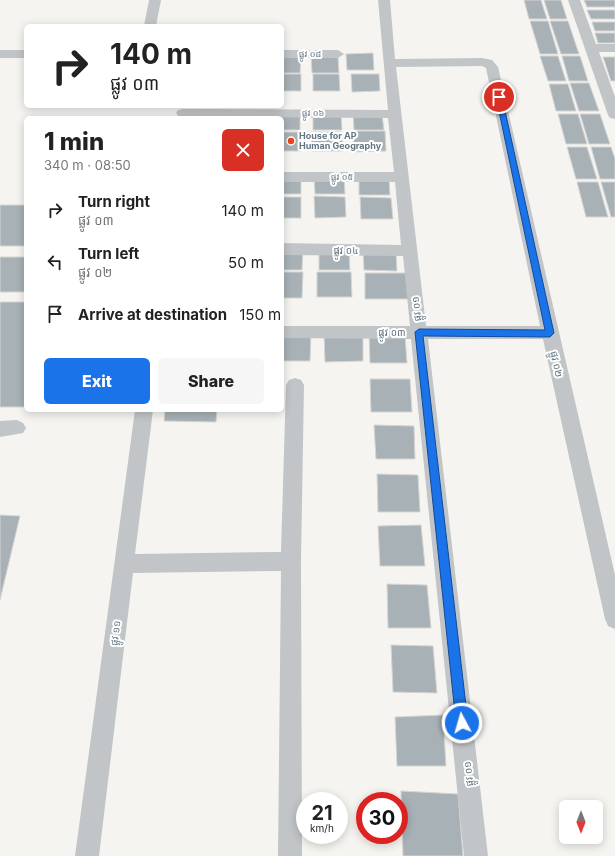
<!DOCTYPE html>
<meta charset="utf-8">
<style>
body{margin:0;font-family:Inter,"Noto Sans Khmer",sans-serif;background:#f6f6f6;color:#222;height:100vh;display:flex;flex-direction:column;font-size:15px;white-space:nowrap}
*{box-sizing:border-box;margin:0}
p{font-size:13px;color:#767676}
.icon{flex:none;width:22px;height:22px;fill:none;stroke:currentColor;stroke-width:2;stroke-linecap:round;stroke-linejoin:round}
.map{position:relative;flex:1;overflow:hidden}
.details{position:absolute;left:24px;top:116px;width:260px;height:296px;display:flex;flex-direction:column;background:#fff;border-radius:6px;box-shadow:0 2px 10px #0003}
.details>*{flex:none}
.top-card{position:absolute;left:24px;top:24px;width:260px;height:84px;border-radius:6px;box-shadow:0 2px 10px #0003;background:#fff;color:#222;overflow:hidden}
.needle{width:26px;rotate:180deg}
.fabs{position:absolute;left:559px;top:800px;display:grid;gap:8px}
.fabs a{display:grid;place-items:center;width:44px;height:44px;border-radius:6px;background:#fff;box-shadow:0 2px 10px #0003;font-size:20px}
.speed{position:absolute;left:296px;top:792px;display:flex;gap:8px;font-size:20px;font-weight:700;text-align:center}
.speed>*{display:grid;place-content:center;width:52px;height:52px;border-radius:50%;background:#fff;box-shadow:0 2px 10px #0003;line-height:1}
.speed small{font-size:10px;font-weight:400}
.speed .limit{border:6px solid #d22;background:#fff;color:#111}
.pin{position:absolute;display:grid;place-items:center;width:34px;height:34px;color:#fff;margin:-17px;border:2px solid #fff;border-radius:50%;box-shadow:0 1px 4px #0007}
.me{position:absolute;width:44px;margin:-22px;rotate:354deg;stroke-linejoin:round;filter:drop-shadow(0 0 3px #0008)}
.turn{display:flex;align-items:center;gap:14px;height:84px;padding:0 20px;font-size:18px}
.turn .icon{width:52px;height:52px;stroke-width:2.5}
.turn b{display:block;font-size:28px;line-height:34px}
.round{display:grid;place-items:center;flex:none;width:42px;height:42px;border-radius:6px;background:#f6f6f6}
.head{display:flex;align-items:center;justify-content:space-between;height:68px;padding:0 20px}
h1{font-size:24px;font-weight:800;line-height:30px}
.button{display:flex;gap:8px;margin-top:auto;padding:8px 20px}
.button a{flex:1;height:46px;border-radius:6px;background:#1a73e8;color:#fff;font-size:16px;font-weight:800;line-height:46px;text-align:center}
.button a+a{background:#f6f6f6;color:#222}
ul{padding:0;list-style:none}
li{display:flex;align-items:center;gap:12px;height:52px;padding:0 20px}
li div{flex:1}
li b{display:block;font-size:15px}
li em{font-style:normal}
.map>svg:first-child{display:block}
.building{fill:#a8b1b6;stroke:#d6d5d3}
.lines{fill:none;stroke-linecap:round;stroke-linejoin:round}
.minor{fill:#c1c5c8;fill-rule:evenodd}
.route{fill:#1a73e8;stroke:#114b97}
.poi-dot{fill:#e8481c;stroke:#fff;stroke-width:1.5}
.labels{text-anchor:middle;stroke-width:4;stroke-linejoin:round;paint-order:stroke}
.far-street-label{font-size:9px;fill:#627582;stroke:#fff}
.far-poi-label{font-size:9px;font-weight:bold;fill:#627582;stroke:#fff;text-anchor:start}
.street-label{font-size:10px;fill:#627582;stroke:#fff}
</style>
<div class="map">
<svg width="615" height="856" viewBox="0 0 615 856">
<rect width="100%" height="100%" fill="#f5f4f0"/>
<g class="building">
<path d="M524,0h17l6,19h-18z"/>
<path d="M544,0h17l6,19h-17z"/>
<path d="M584,0h31v7h-28z"/>
<path d="M587,10h28v9h-24z"/>
<path d="M530,21h18l10,33h-18z"/>
<path d="M550,21h18l11,33h-18z"/>
<path d="M592,22h23v9h-20z"/>
<path d="M595,33h20v10h-17z"/>
<path d="M373,53l1,17h-27l-1,-16z"/>
<path d="M311,56l27,1 1,16h-27z"/>
<path d="M540,56h18l8,25h-18z"/>
<path d="M562,56h18l8,25h-19z"/>
<path d="M282,57h19l-1,16h-18z"/>
<path d="M603,57h12v24h-4z"/>
<rect x="282" y="74" width="19" height="17"/>
<path d="M313,74h26l1,17h-27z"/>
<path d="M351,74h28l1,17 -28,1z"/>
<path d="M570,83h19l10,28h-20z"/>
<path d="M549,84h19l8,27h-20z"/>
<path d="M272,114h28v16h-18v-12h-10z"/>
<path d="M313,114h28l1,16h-29z"/>
<path d="M353,114h29l2,16h-30z"/>
<path d="M558,114h20l9,30h-21z"/>
<path d="M580,114h20l10,30h-21z"/>
<path d="M353,131h32l1,20 -32,1z"/>
<rect x="282" y="132" width="18" height="19"/>
<path d="M311,132h31l1,19h-31z"/>
<path d="M567,147h20l10,32h-21z"/>
<path d="M591,147h20l4,12v20h-15z"/>
<rect x="282" y="178" width="19" height="16"/>
<path d="M314,178h30l1,16h-30z"/>
<path d="M359,178h30l1,17h-31z"/>
<path d="M577,182h21l10,35h-22z"/>
<path d="M601,182h14v35h-4z"/>
<path d="M314,196l31,1 1,20 -31,1z"/>
<rect x="282" y="197" width="19" height="21"/>
<path d="M360,197l31,1 2,21h-32z"/>
<rect x="0" y="205" width="26" height="41"/>
<path d="M282,251h21l-1,19h-20z"/>
<path d="M319,251h30l1,19h-31z"/>
<path d="M363,251h33l1,20 -33,-1z"/>
<rect x="0" y="257" width="26" height="35"/>
<path d="M282,272h21l-1,26h-20z"/>
<path d="M317,272h34l1,25h-35z"/>
<path d="M365,273h41l3,26h-44z"/>
<rect x="0" y="302" width="26" height="105"/>
<path d="M324,334h39v27l-38,1z"/>
<path d="M369,334l36,1 2,28h-37z"/>
<path d="M282,335h29l-1,26h-28z"/>
<path d="M370,379h40l2,33h-41z"/>
<path d="M165,410h52l-1,12 -52,-1z"/>
<path d="M374,425l40,1 1,33h-39z"/>
<path d="M377,474l41,1 2,37h-42z"/>
<path d="M0,515l20,1 -20,84z"/>
<path d="M421,525l4,41h-45l-2,-40z"/>
<path d="M387,584l40,1 4,43h-43z"/>
<path d="M391,645l42,1 4,47 -44,-1z"/>
<path d="M443,715l3,51h-49l-2,-49z"/>
<path d="M401,791l57,3 5,62h-60z"/>
</g>
<g class="lines">
<g class="minor">
<path d="M149,0h12l-5,26h-12z"/>
<path d="M378,0h12l5,59 87,-1 10,2 6,7 117,508v54l-7,-3 -3,-7 -62,-280h-115l60,517h-24l-53,-517 -129,-1v-12h128l-7,-70 -121,-1v-12l119,2 -6,-63h-113v-10h112l-6,-54 -205,-1 -5,-1 -2,-3 2,-3 5,-1 205,1zM482,66l4,2 54,258h-114l-30,-259z"/>
<path d="M568,0h12l16,44h19v8h-16l16,45v22l-5,-1 -2,-3z"/>
<rect x="0" y="50" width="26" height="8"/>
<path d="M282,50h56l6,4 -6,4h-56z"/>
<path d="M295,378l6,2 3,5 -3,176 1,295h-24l3,-285 -148,2 -34,283h-24l60,-446h18l-18,144 146,-2 5,-167 3,-5z"/>
<path d="M17,420l6,3 3,5 -3,5 -23,4v-16z"/>
</g>
</g>
<path class="route" d="M499,95l3,2 52,236 -4,4 -127,-1 45,387 -2,4 -4,2 -4,-2 -2,-4 -41,-391 4,-3 126,1 -49,-233z"/>
<circle class="poi-dot" cx="291" cy="141" r="4"/>
<g class="labels">
<g class="far-street-label">
<text x="310" y="57">ផ្លូវ ០៨</text>
<text x="313" y="116">ផ្លូវ ០៦</text>
<text x="342" y="180">ផ្លូវ ០៥</text>
</g>
<g class="far-poi-label">
<text x="299" y="139">House for AP<tspan x="299" dy="10">Human Geography</tspan></text>
</g>
<g class="street-label">
<text x="346" y="254">ផ្លូវ ០៤</text>
<text transform="translate(416 309) rotate(-96)" y="4">ផ្លូវ ០១</text>
<text x="392" y="336">ផ្លូវ ០៣</text>
<text transform="translate(557 364) rotate(77)" y="4">ផ្លូវ ០២</text>
<text transform="translate(115 633) rotate(-83)" y="4">ផ្លូវ ១១</text>
<text transform="translate(468 774) rotate(-96)" y="4">ផ្លូវ ០១</text>
</g>
</g>
</svg>
<div class="fabs">
<a><svg class="needle" viewBox="-14 -14 28 28"><path d="M0-13l5 13h-10z" fill="#e53935"/><path d="M0 13l5-13h-10z" fill="#767676"/></svg></a>
</div>
<div class="speed"><div>21<small>km/h</small></div><div class="limit">30</div></div>
<div class="pin" style="left:499px;top:97px;background:#d93025"><svg class="icon" aria-label="arrive" viewBox="0 0 24 24"><path d="M6 21V4h12l-3 4 3 4H6"/></svg></div>
<svg class="me" style="left:462px;top:723px" viewBox="-20 -20 40 40"><circle r="17" fill="#1a73e8" stroke="#fff" stroke-width="3"/><path d="M0-11L8 9 0 5-8 9z" fill="#fff"/></svg>
<div class="top-card">
<div class="turn"><svg class="icon" aria-label="right" viewBox="0 0 24 24"><path d="M7 20v-9h11M14 6l5 5-5 5"/></svg><div><b>140 m</b>ផ្លូវ ០៣</div></div>
</div>
<section class="details">
<div class="head"><div><h1>1 min</h1><p>340 m · 08:50</p></div><a class="round" style="background:#d93025;color:#fff"><svg class="icon" aria-label="close" viewBox="0 0 24 24"><path d="M6 6l12 12M18 6L6 18"/></svg></a></div>
<ul>
<li><svg class="icon" aria-label="right" viewBox="0 0 24 24"><path d="M7 20v-9h11M14 6l5 5-5 5"/></svg><div><b>Turn right</b><p>ផ្លូវ ០៣</p></div><em>140 m</em></li>
<li><svg class="icon" aria-label="left" viewBox="0 0 24 24"><path d="M17 20v-9H6M10 6l-5 5 5 5"/></svg><div><b>Turn left</b><p>ផ្លូវ ០២</p></div><em>50 m</em></li>
<li><svg class="icon" aria-label="arrive" viewBox="0 0 24 24"><path d="M6 21V4h12l-3 4 3 4H6"/></svg><div><b>Arrive at destination</b></div><em>150 m</em></li>
</ul>
<div class="button"><a>Exit</a><a>Share</a></div>
</section>
</div>
